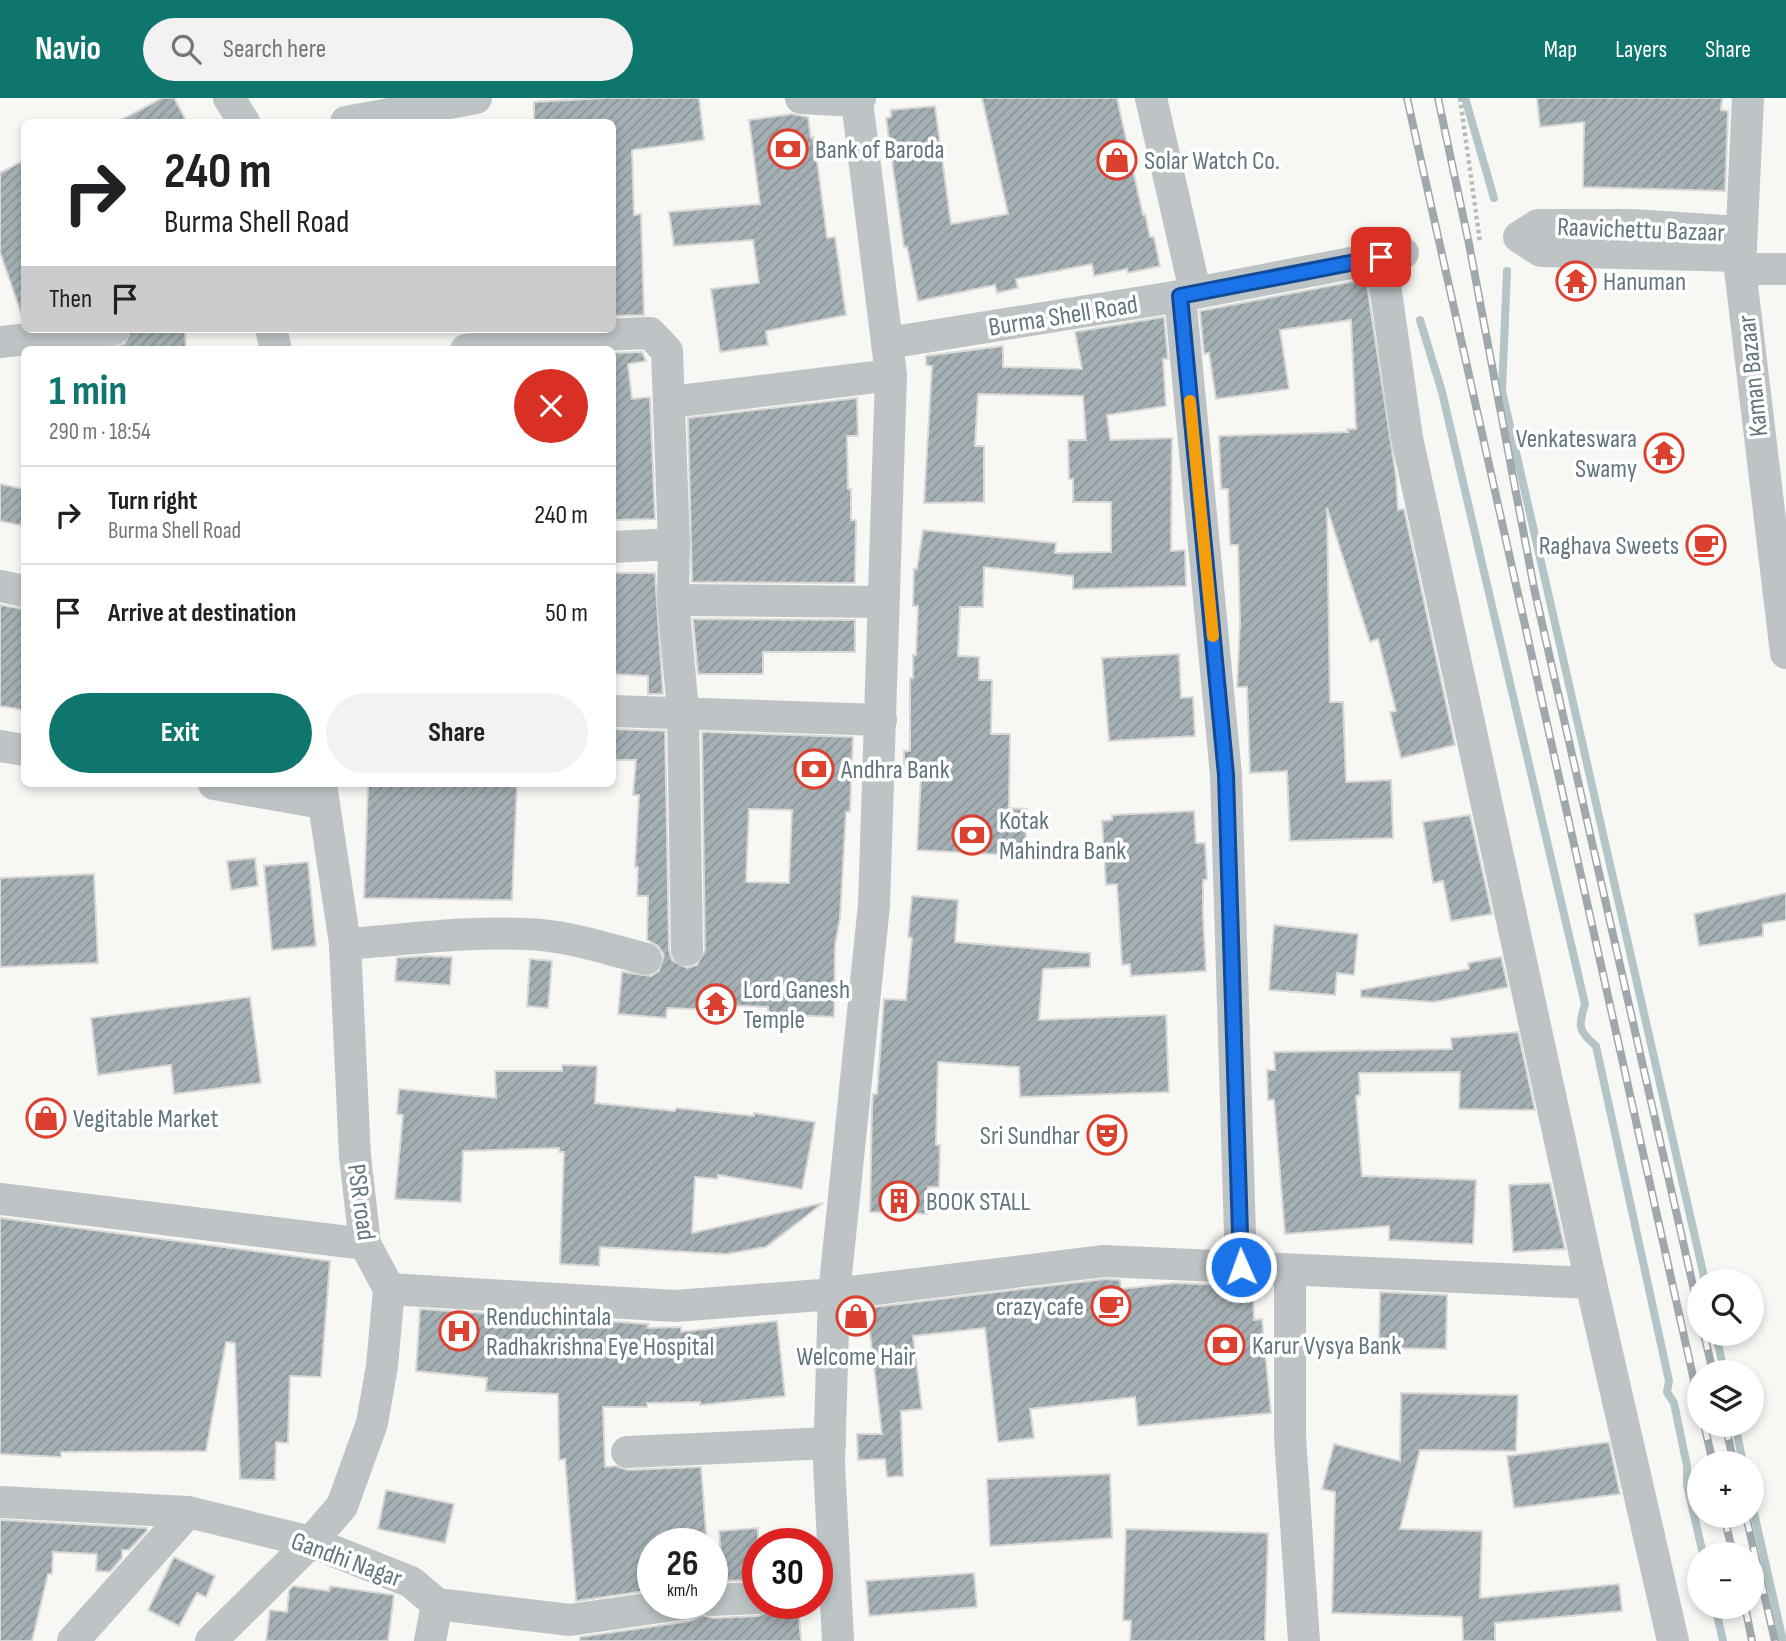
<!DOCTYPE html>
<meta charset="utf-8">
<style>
body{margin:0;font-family:"Sofia Sans Condensed",sans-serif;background:#f2f2f2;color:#202124;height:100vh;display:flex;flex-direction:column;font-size:26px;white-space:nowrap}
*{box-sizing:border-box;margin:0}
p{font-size:23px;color:#757577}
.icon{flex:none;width:38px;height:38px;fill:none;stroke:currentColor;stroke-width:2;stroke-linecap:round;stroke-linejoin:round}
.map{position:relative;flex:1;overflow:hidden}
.side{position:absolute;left:21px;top:248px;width:595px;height:441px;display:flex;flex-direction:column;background:#fff;border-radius:10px;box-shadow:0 4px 10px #0003}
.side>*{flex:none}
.guide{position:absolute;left:21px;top:21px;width:595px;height:214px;border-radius:10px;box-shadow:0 4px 10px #0003;background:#fff;color:#202124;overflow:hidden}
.fabs{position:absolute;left:1687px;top:1171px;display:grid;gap:14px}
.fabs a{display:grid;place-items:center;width:77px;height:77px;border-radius:50%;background:#fff;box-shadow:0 4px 10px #0003;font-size:35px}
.speed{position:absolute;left:637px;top:1430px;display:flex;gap:14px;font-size:35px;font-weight:700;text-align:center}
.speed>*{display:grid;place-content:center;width:91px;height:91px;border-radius:50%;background:#fff;box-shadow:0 4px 10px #0003;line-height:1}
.speed small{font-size:18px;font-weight:400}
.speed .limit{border:10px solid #d22;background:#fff;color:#111}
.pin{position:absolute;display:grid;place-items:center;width:60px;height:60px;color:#fff;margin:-30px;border-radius:14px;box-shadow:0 4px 10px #0006}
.me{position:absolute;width:77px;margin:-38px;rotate:358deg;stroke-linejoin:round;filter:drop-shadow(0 0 5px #0008)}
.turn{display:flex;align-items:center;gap:24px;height:147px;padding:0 28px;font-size:32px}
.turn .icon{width:91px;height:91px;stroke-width:2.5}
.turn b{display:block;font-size:49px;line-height:60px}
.then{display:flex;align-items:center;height:66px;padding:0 28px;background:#0003;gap:14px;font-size:26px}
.round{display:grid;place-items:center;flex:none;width:74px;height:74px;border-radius:37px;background:#f2f2f2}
.head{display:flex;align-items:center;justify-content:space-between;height:119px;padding:0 28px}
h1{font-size:42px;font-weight:700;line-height:52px;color:#0f766e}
.cta{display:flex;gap:14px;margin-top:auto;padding:14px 28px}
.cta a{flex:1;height:80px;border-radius:42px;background:#0f766e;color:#fff;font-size:28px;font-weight:700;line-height:80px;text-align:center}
.cta a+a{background:#f2f2f2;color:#202124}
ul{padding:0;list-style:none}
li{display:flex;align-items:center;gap:21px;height:98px;padding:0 28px;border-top:2px solid #e0e0e0}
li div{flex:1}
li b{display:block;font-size:26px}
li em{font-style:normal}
header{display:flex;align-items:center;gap:42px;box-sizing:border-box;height:98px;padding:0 35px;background:#0f766e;color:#fff}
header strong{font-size:33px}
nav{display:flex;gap:38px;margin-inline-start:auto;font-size:24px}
.search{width:490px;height:63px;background:#f2f2f2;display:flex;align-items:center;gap:18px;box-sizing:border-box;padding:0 24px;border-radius:38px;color:#757577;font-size:26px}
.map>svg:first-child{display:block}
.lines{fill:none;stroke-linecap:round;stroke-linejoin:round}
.stream{stroke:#b5c4c6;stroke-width:8}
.building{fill:url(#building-hatch);stroke:#d9d8d7;stroke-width:2;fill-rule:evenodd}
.path{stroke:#b7bbbd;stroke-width:4.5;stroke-dasharray:3.5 3.5;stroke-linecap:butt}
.minor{stroke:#bec4c6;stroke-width:32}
.rail-casing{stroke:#a0a8ac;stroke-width:8}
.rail{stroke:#fff;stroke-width:5;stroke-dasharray:16;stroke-linecap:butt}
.route-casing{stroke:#114b97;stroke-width:18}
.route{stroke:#1a73e8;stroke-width:12}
.slow{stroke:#f59e0b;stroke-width:12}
.labels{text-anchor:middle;stroke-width:7;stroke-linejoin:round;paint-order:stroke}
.poi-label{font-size:26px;fill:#63767e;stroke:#fff;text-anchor:start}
.street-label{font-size:26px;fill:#63767e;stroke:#fff}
</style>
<header>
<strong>Navio</strong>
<div class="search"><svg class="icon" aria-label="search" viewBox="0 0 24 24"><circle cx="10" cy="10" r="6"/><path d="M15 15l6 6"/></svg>Search here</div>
<nav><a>Map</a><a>Layers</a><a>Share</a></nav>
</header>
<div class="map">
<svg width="1786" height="1543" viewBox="0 0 1786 1543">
<defs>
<pattern id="building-hatch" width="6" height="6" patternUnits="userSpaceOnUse" patternTransform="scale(1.75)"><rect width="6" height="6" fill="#a5b0b4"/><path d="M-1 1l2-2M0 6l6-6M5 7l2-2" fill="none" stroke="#8a9498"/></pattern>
</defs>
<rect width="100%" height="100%" fill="#f7f7f4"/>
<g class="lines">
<g class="stream">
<path d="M1465,0l29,100"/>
<path d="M1507,173l-5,120 203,890"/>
<path d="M1420,222l22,72 143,612c-7,22 -7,27 11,42l73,335 -2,11 7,11 13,63v19l16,69"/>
<path d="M1716,1236l8,38"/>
<path d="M1735,1326l8,39"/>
<path d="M1752,1406l31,137"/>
<path d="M1715,1508l8,35"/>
</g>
</g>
<g class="building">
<path d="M162,0h12l13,24h-70z"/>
<path d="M606,0h93l5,42 -72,10 2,65 7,-1 3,101 -32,1v-194h-78v-20z"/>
<path d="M982,0h135l26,117 2,-1 5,23h4l6,29 -32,7 -1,-4 -33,7 -2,-12 -76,15 2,9 -21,5 -2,-8 -77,16 -11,-54h-3l-18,-129 5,-1v-7l44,-4 16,118 57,-10z"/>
<path d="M1537,0h185l-1,12 7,1 -3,80 -142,-4 1,-65 -44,5z"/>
<path d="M792,16l16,3 3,21 3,-1 13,101 8,-1 11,78 -80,16 2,14 -48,7 -9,-63 48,-6 -6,-43 -79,6 -5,-34 91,-8 -11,-84z"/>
<path d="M24,62v152l-3,1 -21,-61v-79z"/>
<path d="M1366,181l30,197 2,34 6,-1 51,236 -54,13 -11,-46 6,-1 -18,-72 -8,3 -43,-134 3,194h13l3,80 45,-2 2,58 -103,3 -3,-70 -37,2 -3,-86h-10l3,-64 -2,-78h-8l-2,-56h-7l-2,-53 129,-4 -1,-3h9l-5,-109 -71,10 9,59 -73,10 -7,-46 -5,1 -4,-43z"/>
<path d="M1164,219l4,42h-5l3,47 -59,9 3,25 62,-2 -1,113 14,-1 1,36 -113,3v-13l-89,-9 -1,40h-23l-2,49 21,1v23h13l-1,54h19l-1,74 18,1 -2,47 -108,-6 4,-74 -17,-1v-24h6v-73h3v-23h3l2,-49h-5l1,-37h3l6,-39 133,13 -1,10 56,-1v-50h-38v-23h-4l-1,-39h18l-3,-44 -105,-2 -3,52h9v56l-60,1 8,-137 -6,-1v-9l77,-10v21l79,2 -7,-37z"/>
<path d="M132,231h53l1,21h-94l32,-6z"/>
<path d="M642,254l4,9 -18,3 4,35 18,-2 5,122 -43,1v-167z"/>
<path d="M857,300l1,38h-11l1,53h3v31h5l-1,63 -163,-1 -4,-164z"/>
<path d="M0,386l24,5v37l-24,-5z"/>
<path d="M612,475h43l8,121h-15v-18l-36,-2z"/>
<path d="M0,507l24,4v101l-24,-4z"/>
<path d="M693,521l162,1v32h-92v22h-65z"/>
<path d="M1179,556l2,44 12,-1 2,39 -86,5 -7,-83z"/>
<path d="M612,631l53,2 4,219 3,10 15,8 10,-3 8,-15 -3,-218 151,5 -3,75h-4l-6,106 -5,27 -1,72 -66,-3v-7l-45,-2v5l-56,-2 -1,10 -48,-4 4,-42 29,4 8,-5 5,-16 -6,-9 -11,-6 1,-44h-11l1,-29h-3l4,-72h-6l3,-35h-24zM749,711l43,1 -3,73 -43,-1z"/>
<path d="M368,686h149l-5,116 -148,-2z"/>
<path d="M1194,713l2,32h9l2,36 -4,1v36l3,55 -75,5 -1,-12 -8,1 -5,-81 -11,1 -4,-64 10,-1v-5z"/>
<path d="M1470,717l22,99 -41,7 -8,-40 -10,2 -10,-61z"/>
<path d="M255,760l3,28 -27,4 -4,-29z"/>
<path d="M308,764l8,84 -44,4 -8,-84z"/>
<path d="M94,776l4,89 -98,4v-89z"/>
<path d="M1786,795v27l-23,4v12l-64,10 -5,-32z"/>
<path d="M912,798l46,4 -3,42 135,11v14l-47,2 -4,51 127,-5 3,77 -149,5 -1,-30 -81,-5 -2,83h4l-1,42h-11l-1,27 -57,-2 2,-104 1,-14h4l7,-95 22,1 6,-62 -4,-1z"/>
<path d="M1274,827l84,9 -4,41 -17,-2 -2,22 -66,-5z"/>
<path d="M426,858l26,1 -2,28 -55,-4 2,-23z"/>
<path d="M1501,859l7,30 -74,15 -73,-5v-7l108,-21 -1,-6z"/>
<path d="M530,861l22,2 -4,47 -21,-2z"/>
<path d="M250,899l11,86 -87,11 -3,-29 -73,10 -7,-57z"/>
<path d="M1518,934l17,78 -76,-1 1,-37 -101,1 1,22 -4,1 6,80 114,4 -3,64 -84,-4v-14l-104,8 -11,-134h-6l-1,-30h8l-1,-18 178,-3 -1,-11z"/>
<path d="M562,967l35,1 -2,37 80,8 1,-3 78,8v-3l61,9 -13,67 -84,-14 -1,4 -22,-2 -3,56 131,-30 -57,44 -40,7 -126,-7 -1,19 -39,-2 4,-112h-5v-4l-96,3 -2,51 -66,-3 8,-84 -6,-1 2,-25 97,9 -1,-27h67z"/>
<path d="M1550,1085l15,66 -52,3 -4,-67z"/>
<path d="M0,1120l330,43 -9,116 -31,-1 -2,67 -12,-1 -1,38 -35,-1 -5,-136 -9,-1 -20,109 -145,1v5l-61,-3z"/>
<path d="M1105,1181l15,1 1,9 54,-6 78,3 1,34 8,-1 9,94 -133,13 -3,-29 -105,12 4,29 -36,4 -13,-114 -72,8 9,73 -21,2 2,65 -16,1 -2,-18 -27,1 -1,-26h25l-15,-126z"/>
<path d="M1380,1194l67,3 -1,54 -67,-1z"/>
<path d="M420,1211l228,15v4l33,-1v5l96,-11 8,75 -85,9v-3l-53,1v4h-44l2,60 11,-1 12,4 73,-3 6,77h-54v46l-77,11 -11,-142 -6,1 -1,-66 -72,-3 1,-13 -71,-7z"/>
<path d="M1401,1295l117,2 -2,56 -96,-1 -20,79 82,2 -2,67 139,-14 3,27 -127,12v18h-32l-1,-24 -130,-4 3,-121 -13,-3 12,-45 66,17z"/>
<path d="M1609,1344l11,52 -106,14 -7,-52z"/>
<path d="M1110,1376l2,64 -122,8 -3,-67z"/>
<path d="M386,1392l68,14 -9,39 -67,-14z"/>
<path d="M0,1422l147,8v3l-18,19h-7v8l-12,14 -14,-1 1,-17 -44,-2 -1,22h-4l-16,67h-32z"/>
<path d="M758,1430v52l-35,1 -4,-50z"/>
<path d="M1126,1431l142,4 -3,108h-135l1,-20 -8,-1z"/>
<path d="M174,1459l41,19 -9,21 -9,-4 -18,33 -31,-16z"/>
<path d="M974,1475l3,34 -108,9 -3,-35z"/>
<path d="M293,1488l36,5 1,-5 64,9 -6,46h-122l4,-31 17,2 2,-22z"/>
<path d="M798,1507l3,36h-221v-4l111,-16 11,-6 11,3 46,-2 15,-9z"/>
</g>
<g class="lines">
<path class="path" d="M1460,0l20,144"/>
<g class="minor">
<path d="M229,0l15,24"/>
<path d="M801,0l56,3 3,-3"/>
<path d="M1151,0l44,193"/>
<path d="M1748,0l-8,171 46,384"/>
<path d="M346,24l130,-24"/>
<path d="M1740,134l-107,-7h-95l-19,12 22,14 199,5"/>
<path d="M1381,159l26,181 184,845 82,358"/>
<path d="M1740,171h46"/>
<path d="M1180,198l46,479 15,492"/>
<path d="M271,231l5,21"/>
<path d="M0,244l114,-13"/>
<path d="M888,245l292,-47 223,-43"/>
<path d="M466,252l132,-15 52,-2 17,18 7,193 -1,56 10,111 4,239"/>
<path d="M671,304l220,-27"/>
<path d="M612,449l62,-3"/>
<path d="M0,488l24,5"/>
<path d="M673,502l210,2"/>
<path d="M612,613l269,9"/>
<path d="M0,648l24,4"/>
<path d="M214,686l108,19"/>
<path d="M345,846c60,-4 121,-13 181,-10 41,1 81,15 120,25"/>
<path d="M0,1101l365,45"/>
<path d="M1290,1174v165l14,204"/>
<path d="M389,1191l286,17 159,-12 270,-33 487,22"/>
<path d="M627,1354l203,-9"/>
<path d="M0,1404l188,10 123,30 100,40 26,22 133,16 118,-17"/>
<path d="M712,1502l46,-2"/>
<path d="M73,1543l115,-129"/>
<path d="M211,1543l100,-99 31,-36 30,-83 10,-57 7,-77 -24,-45 -10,-88 -10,-212 -24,-160"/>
<path d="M430,1543l7,-37"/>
<path d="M838,1543l-9,-178 5,-169 40,-389 17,-530 -34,-274"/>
</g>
<g class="rail-casing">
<g id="rail">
<path d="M1407,0l292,1305"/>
<path d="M1438,0l31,146 65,344 165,724"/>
<path d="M1704,1236l9,38"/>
<path d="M1704,1326l9,39"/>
<path d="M1725,1326l9,39"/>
<path d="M1724,1418l9,38"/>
<path d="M1746,1418l29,125"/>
<path d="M1745,1508l7,35"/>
</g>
</g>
<use href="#rail" class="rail"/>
</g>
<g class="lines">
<g class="route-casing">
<path id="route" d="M1241,1169l-15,-492 -46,-479 201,-39"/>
</g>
<use href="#route" class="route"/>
<path class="slow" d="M1190,303l23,235"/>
</g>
<defs>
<g id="bank-ring" transform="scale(2.0125)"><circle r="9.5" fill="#fff" stroke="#dc4130" stroke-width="1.5"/><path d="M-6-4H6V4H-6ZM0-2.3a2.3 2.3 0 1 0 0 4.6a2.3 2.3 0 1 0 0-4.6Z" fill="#dc4130"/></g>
<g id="shop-ring" transform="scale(2.0125)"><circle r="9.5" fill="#fff" stroke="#dc4130" stroke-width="1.5"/><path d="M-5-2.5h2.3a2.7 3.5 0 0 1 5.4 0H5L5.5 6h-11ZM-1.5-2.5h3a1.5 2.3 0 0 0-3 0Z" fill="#dc4130"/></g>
<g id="temple-ring" transform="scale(2.0125)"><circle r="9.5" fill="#fff" stroke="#dc4130" stroke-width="1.5"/><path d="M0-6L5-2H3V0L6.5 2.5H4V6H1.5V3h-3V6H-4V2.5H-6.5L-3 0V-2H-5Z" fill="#dc4130"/></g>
<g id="cafe-ring" transform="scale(2.0125)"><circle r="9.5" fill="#fff" stroke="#dc4130" stroke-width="1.5"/><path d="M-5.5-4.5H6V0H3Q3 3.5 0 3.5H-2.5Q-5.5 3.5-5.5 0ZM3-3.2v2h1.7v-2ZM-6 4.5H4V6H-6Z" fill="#dc4130"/></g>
<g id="theatre-ring" transform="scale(2.0125)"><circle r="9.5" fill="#fff" stroke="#dc4130" stroke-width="1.5"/><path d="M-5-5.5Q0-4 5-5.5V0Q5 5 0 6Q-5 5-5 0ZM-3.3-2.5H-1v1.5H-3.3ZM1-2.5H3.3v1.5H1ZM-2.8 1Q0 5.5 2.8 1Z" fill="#dc4130"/></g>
<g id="building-ring" transform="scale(2.0125)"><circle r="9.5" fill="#fff" stroke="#dc4130" stroke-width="1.5"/><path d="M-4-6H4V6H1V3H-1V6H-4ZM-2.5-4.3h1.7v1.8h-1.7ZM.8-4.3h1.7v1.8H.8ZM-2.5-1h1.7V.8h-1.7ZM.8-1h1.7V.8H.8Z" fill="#dc4130"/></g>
<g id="hospital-ring" transform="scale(2.0125)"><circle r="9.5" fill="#fff" stroke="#dc4130" stroke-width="1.5"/><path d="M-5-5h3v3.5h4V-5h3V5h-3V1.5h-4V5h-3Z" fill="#dc4130"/></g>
</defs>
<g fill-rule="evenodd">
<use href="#bank-ring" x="788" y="51"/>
<use href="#shop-ring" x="1117" y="62"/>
<use href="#temple-ring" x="1576" y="183"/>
<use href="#temple-ring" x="1664" y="355"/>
<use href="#cafe-ring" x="1706" y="447"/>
<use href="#bank-ring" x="814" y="671"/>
<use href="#bank-ring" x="972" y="737"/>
<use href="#temple-ring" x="716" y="906"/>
<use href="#shop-ring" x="46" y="1020"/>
<use href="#theatre-ring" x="1107" y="1037"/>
<use href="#building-ring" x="899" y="1103"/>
<use href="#cafe-ring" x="1111" y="1208"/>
<use href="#shop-ring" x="856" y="1218"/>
<use href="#hospital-ring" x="459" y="1233"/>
<use href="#bank-ring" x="1225" y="1247"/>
</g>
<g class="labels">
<g class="poi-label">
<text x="815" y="60">Bank of Baroda</text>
<text x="1144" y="71">Solar Watch Co.</text>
<text x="1603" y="192">Hanuman</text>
<text x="1637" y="349" text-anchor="end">Venkateswara<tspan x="1637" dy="30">Swamy</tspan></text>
<text x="1679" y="456" text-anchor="end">Raghava Sweets</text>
<text x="841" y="680">Andhra Bank</text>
<text x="999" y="731">Kotak<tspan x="999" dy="30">Mahindra Bank</tspan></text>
<text x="743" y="900">Lord Ganesh<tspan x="743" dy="30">Temple</tspan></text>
<text x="73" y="1029">Vegitable Market</text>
<text x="1080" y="1046" text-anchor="end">Sri Sundhar</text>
<text x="926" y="1112">BOOK STALL</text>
<text x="1084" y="1217" text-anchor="end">crazy cafe</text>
<text x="486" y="1227">Renduchintala<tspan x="486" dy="30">Radhakrishna Eye Hospital</tspan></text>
<text x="1252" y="1256">Karur Vysya Bank</text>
<text x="856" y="1267" text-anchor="middle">Welcome Hair</text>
</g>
<g class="street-label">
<text transform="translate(1641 131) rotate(2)" y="9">Raavichettu Bazaar</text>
<text transform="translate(1063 217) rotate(-9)" y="9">Burma Shell Road</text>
<text transform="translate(1752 278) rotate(-96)" y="9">Kaman Bazaar</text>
<text transform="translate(362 1104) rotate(82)" y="9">PSR road</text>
<text transform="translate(347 1461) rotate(20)" y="9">Gandhi Nagar</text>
</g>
</g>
</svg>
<div class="fabs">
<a><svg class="icon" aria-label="search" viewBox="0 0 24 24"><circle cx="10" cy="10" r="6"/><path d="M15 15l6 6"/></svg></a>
<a><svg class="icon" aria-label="layers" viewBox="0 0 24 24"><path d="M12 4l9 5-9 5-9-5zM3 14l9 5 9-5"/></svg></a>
<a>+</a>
<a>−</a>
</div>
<div class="speed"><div>26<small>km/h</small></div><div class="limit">30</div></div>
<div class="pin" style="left:1381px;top:159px;background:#d93025"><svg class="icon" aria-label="arrive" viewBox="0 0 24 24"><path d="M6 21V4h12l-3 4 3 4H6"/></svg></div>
<svg class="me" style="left:1241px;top:1169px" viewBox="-20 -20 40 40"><circle r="17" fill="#1a73e8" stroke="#fff" stroke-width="3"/><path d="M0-11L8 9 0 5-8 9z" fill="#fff"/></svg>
<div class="guide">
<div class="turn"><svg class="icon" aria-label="right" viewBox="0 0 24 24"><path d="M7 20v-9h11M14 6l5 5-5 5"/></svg><div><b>240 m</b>Burma Shell Road</div></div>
<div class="then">Then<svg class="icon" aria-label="arrive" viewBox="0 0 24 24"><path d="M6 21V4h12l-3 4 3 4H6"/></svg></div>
</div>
<section class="side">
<div class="head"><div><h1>1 min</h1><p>290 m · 18:54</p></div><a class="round" style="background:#d93025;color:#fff"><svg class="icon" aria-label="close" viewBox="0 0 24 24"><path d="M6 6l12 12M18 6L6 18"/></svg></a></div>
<ul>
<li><svg class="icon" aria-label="right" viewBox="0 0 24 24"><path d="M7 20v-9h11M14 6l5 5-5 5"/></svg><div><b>Turn right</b><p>Burma Shell Road</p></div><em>240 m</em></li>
<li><svg class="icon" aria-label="arrive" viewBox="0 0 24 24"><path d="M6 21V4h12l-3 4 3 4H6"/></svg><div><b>Arrive at destination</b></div><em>50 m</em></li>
</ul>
<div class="cta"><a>Exit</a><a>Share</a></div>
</section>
</div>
